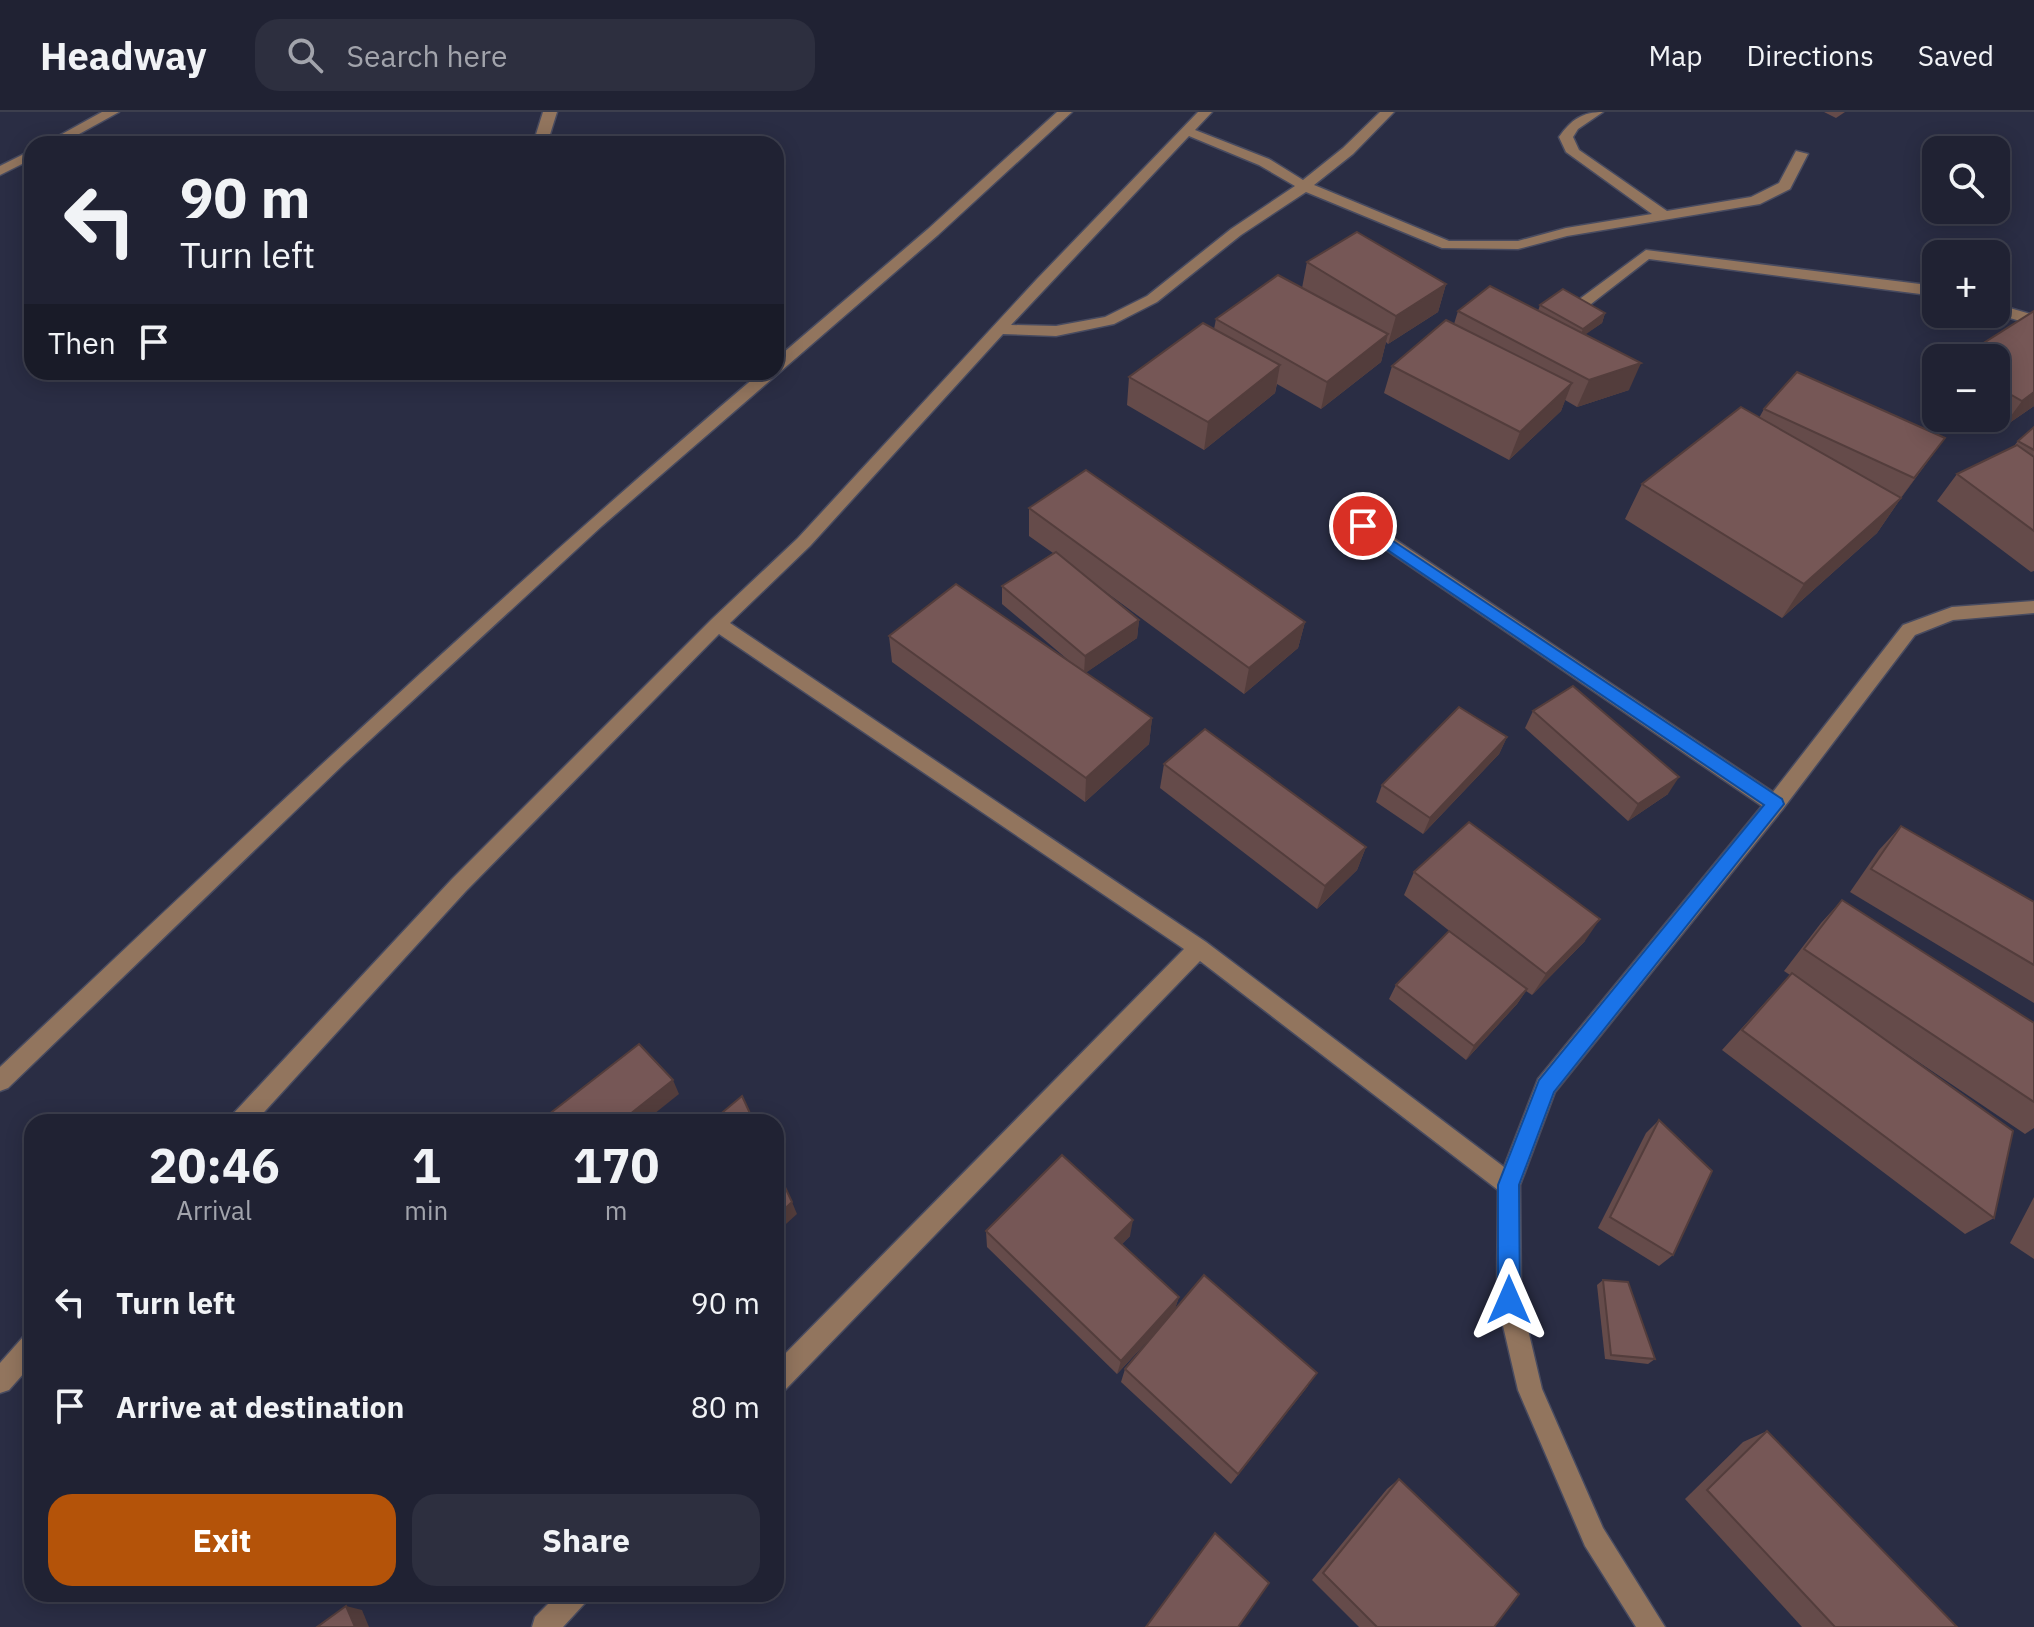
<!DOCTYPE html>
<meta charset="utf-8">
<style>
body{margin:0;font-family:"IBM Plex Sans",sans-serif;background:#2d2f3f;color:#f1f3f6;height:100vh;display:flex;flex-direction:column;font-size:30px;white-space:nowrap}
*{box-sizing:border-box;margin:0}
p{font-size:26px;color:#a2a4ac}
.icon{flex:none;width:44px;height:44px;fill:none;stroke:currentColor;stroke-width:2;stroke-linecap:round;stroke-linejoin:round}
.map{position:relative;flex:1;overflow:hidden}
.side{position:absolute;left:24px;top:1002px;width:760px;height:488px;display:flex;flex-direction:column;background:#202233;border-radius:24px;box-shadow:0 4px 20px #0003,0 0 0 2px #3d3f4e}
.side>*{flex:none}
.hud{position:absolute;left:24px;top:24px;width:760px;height:244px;border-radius:24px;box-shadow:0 4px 20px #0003,0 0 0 2px #3d3f4e;background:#202233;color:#f1f3f6;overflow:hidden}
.buttons{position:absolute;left:1922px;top:24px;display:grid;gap:16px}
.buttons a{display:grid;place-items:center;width:88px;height:88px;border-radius:16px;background:#202233;box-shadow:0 4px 20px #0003,0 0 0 2px #3d3f4e;font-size:40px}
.pin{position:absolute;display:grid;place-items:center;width:68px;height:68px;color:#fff;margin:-34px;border:4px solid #fff;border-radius:50%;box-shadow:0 2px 8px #0007}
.me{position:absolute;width:88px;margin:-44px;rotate:0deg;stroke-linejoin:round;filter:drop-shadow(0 0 6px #0008)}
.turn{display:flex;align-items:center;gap:28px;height:168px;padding:0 24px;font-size:36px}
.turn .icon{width:104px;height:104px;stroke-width:2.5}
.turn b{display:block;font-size:56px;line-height:68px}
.then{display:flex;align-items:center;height:76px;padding:0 24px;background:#0003;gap:16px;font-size:30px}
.eta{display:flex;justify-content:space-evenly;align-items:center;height:136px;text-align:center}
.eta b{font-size:48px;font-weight:700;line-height:56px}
.cta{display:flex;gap:16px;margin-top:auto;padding:16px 24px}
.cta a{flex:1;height:92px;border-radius:24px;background:#b45309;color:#fff;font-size:32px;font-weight:700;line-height:92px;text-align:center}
.cta a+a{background:#2d2f3f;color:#f1f3f6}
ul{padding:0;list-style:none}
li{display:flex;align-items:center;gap:24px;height:104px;padding:0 24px}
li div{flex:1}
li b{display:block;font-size:30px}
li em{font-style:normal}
header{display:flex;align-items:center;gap:48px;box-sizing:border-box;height:112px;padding:0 40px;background:#202233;border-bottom:2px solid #3d3f4e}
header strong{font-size:38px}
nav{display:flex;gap:44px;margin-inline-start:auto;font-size:28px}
.search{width:560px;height:72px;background:#2d2f3f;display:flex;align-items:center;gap:20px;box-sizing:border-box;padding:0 28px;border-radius:24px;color:#a2a4ac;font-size:30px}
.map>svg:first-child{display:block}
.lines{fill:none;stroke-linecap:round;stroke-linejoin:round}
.minor-casing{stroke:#484b60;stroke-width:3}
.minor{fill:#92755e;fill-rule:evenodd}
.wall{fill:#654b4a}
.shaded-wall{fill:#533d3c}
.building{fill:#765756;stroke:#533d3c;stroke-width:2}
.route{fill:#1a73e8;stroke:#114b97;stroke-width:2}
</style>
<header>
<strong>Headway</strong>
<div class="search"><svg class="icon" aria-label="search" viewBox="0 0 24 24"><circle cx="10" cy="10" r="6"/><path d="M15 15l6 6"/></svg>Search here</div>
<nav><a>Map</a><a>Directions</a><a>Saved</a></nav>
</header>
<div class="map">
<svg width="2034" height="1515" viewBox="0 0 2034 1515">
<rect width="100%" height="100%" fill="#2a2d44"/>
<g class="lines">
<g class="minor-casing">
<g id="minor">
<path d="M102,0h17l-58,32h-17z"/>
<path d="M543,0h14l-10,32h-14z"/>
<path d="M1057,0h15l-134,123 -336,291 -257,237 -337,325 -8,3v-24c250,-237 499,-472 761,-695h15v-13l152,-130z"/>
<path d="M1198,0h14l-17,18 74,29 34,21 40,-32 37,-36h14l-41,42 -39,31 135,56h69l48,-13 86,-14 -86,-62 -7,-15c12,-17 23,-25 44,-25l-25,17 -5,8 6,13 88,61 84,-14 28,-14 17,-32 12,3 -18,35 -30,15 -193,32 -49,13 -76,-1 -136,-56 -65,43 -84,67 -43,22 -58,12 -53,-2 -193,212 -80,77 476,319 298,225 34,-88 224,-273 -405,-276 -2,-4 2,-4h12l404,270 130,-167 49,-18 82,-6v12l-81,7 -38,15 -133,175 -227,282 -35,93 1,115 21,89 61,139 62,99h-29l-51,-81 -67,-156 -21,-90 1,-110 -298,-229 -415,429 -9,3v-30l408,-414 -465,-315 -253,257 -211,231h-26l3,-7 220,-236 260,-260 86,-81 239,-259zM1189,24l70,29 36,21 -64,43 -84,67 -42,21 -49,9 -45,-1z"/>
<path d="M32,38v9l-32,16v-9z"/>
<path d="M1646,138l290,36v10l-287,-37 -58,45h-10v-6z"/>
<path d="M1996,192l38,11v10l-38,-11z"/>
<path d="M32,1222v30l-23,26 -9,3v-30l23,-26z"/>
<path d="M558,1482h31l-4,9 -22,24h-31l3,-10z"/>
</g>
</g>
<use href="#minor" class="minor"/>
</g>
<g class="wall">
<path d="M1824,0h21l-9,6z"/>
<path d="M1307,150l139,22 -8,28 -50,32 -2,-2 -5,20 -60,47 -44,-25 -2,9 -71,57 -77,-45 2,-28 85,-48 2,-10 86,-31z"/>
<path d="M1540,193l65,8 -3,10 -17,11 44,56 -52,17 -12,-7 -4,11 -52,49 -125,-67 8,-27 62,-42 4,-13h80z"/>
<path d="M1996,246l38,48 -32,22 -18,-10h12z"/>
<path d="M1764,297l181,29 -44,60 -24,35 -95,85 -157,-99 17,-35 117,-66z"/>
<path d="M2034,315v144l-3,1 -94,-71 20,-27 57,-28 4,-5z"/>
<path d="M1029,396l276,114 -7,26 -54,46 -149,-110 44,36 -2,18 -52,35 67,45 -3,26 -64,58 -193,-140 -3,-26 185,29 -72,-61v-18l51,-33 -24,-17z"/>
<path d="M1533,599l135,83 -40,27 -103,-93z"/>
<path d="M1507,625l-8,17 -76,80 -47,-32 6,-17z"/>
<path d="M1164,652l202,83 -9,23 -40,39 -157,-121z"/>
<path d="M1901,714l133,76v101l-184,-111 29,-42z"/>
<path d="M1414,760l171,69 -53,54 -6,-4 -9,13 -51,56 -77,-61 7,-14 75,-37 -67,-53z"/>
<path d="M1842,788l192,123v105l-9,6 -139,-94 108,178 -29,16 -243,-184 68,-75 -6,-4 37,-48z"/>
<path d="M1659,1008l14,135 -14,11 -61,-38 48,-95z"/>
<path d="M2034,1085v62l-24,-16z"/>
<path d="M986,1119l144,5 -8,8 57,53 -5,14 134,75 -77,98 -110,-102 4,-13 40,-47 -48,52 -130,-127z"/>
<path d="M1603,1168l52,79 -7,5 -43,-5 -8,-74z"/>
<path d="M1767,1319l190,196h-155l-117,-128 58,-57z"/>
<path d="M1399,1367l95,148h-135l-47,-47 75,-91z"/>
</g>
<g class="shaded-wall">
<path d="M1446,172l-8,28 -50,32 8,-28z"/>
<path d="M1605,201l-3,10 -23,16 4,-10z"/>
<path d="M1388,222l-7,28 -60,47 6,-27z"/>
<path d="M1641,251l-12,27 -52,17 12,-27z"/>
<path d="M1280,253l-5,28 -71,57 4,-28z"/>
<path d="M1572,271l-11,28 -52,49 11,-28z"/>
<path d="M2034,280v14l-32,22 20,-27z"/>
<path d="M1945,326l-46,62 2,-2 -24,35 -95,85 22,-34 94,-83z"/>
<path d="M1139,508l-2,18 -53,36 1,-18z"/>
<path d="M1305,510l-7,26 -54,46 5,-26z"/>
<path d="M1152,606l-3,26 -64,58 1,-24z"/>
<path d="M1507,625l-8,17 -76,80 7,-16z"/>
<path d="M1679,665l-11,17 -40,27 10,-17z"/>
<path d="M1366,735l-9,23 -40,39 8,-23z"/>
<path d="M1600,807l-15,22 -53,54 14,-21z"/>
<path d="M1527,877l-10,15 -51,56 8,-14z"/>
<path d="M673,968l6,14 -35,28h-24z"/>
<path d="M792,1090l5,12 -21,19v-16z"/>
<path d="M1133,1108l-3,16 -18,18 3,-16z"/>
<path d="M1179,1185l-5,15 -57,62 4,-13z"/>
<path d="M346,1494l16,4 7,17h-14z"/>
</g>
<g class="building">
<path d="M1357,120l89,52 -50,32 -89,-54z"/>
<path d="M1278,163l110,59 -61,48 -111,-63z"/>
<path d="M1490,174l151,77 -52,17 -131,-69z"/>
<path d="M1563,177l42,24 -22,16 -43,-24z"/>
<path d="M2034,199v81l-12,9 -26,-15v-28h-36z"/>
<path d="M1446,208l126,63 -52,49 -128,-66z"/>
<path d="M1203,211l77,42 -72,57 -79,-45z"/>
<path d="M1797,260l148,66 -31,40 -150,-69z"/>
<path d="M1741,295l160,91 -97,86 -162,-100z"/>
<path d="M2034,315v23l-16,-9z"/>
<path d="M2017,333l17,12v74l-77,-57z"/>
<path d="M1086,358l219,152 -56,46 -220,-160z"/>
<path d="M1056,440l83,68 -54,36 -83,-70z"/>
<path d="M956,472l196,134 -66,60 -197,-142z"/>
<path d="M1573,574l106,91 -41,27 -105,-93z"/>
<path d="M1459,595l48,30 -77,81 -48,-33z"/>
<path d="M1205,617l161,118 -41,39 -161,-122z"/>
<path d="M1469,710l131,97 -54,55 -132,-102z"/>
<path d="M1901,714l133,76v63l-163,-96z"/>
<path d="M1842,788l192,123v79l-230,-153z"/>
<path d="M1449,819l78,58 -53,57 -78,-61z"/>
<path d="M1792,861l221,158 -19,87 -252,-188z"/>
<path d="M639,932l34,36 -53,42h-81z"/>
<path d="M742,984l12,26h-43z"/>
<path d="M1659,1008l53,51 -39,84 -63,-38z"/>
<path d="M1062,1043l71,65 -18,18 64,59 -58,64 -135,-130z"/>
<path d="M776,1056l16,34 -16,15z"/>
<path d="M1204,1163l113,98 -79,101 -113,-105z"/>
<path d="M1603,1168l25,2 27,77 -44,-4z"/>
<path d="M1767,1319l190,196h-122l-128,-137z"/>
<path d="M1399,1367l120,115 -25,33h-117l-54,-54z"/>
<path d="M1215,1421l54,50 -31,44h-92z"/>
<path d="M346,1494l9,21h-38z"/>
</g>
<path class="route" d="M1363,409l419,278 2,5 -230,288 -35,93 1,115 -4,7 -7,4 -8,-4 -3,-7v-115l41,-105 225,-275 -406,-275 -2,-4z"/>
</svg>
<div class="buttons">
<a><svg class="icon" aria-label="search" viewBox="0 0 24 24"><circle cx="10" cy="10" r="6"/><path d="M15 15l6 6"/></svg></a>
<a>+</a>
<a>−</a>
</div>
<div class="pin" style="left:1363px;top:414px;background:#d93025"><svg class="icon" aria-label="arrive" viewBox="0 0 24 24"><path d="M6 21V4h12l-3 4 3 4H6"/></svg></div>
<svg class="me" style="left:1509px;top:1188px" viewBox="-20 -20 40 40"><path d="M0-17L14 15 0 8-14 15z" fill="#1a73e8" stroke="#fff" stroke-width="4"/></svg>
<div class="hud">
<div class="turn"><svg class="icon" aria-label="left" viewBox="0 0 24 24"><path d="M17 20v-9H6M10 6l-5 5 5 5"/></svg><div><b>90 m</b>Turn left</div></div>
<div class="then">Then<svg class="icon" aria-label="arrive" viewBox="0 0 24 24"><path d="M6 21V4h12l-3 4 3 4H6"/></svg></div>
</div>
<section class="side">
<div class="eta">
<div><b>20:46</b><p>Arrival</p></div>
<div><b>1</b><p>min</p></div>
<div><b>170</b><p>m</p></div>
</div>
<ul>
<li><svg class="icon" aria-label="left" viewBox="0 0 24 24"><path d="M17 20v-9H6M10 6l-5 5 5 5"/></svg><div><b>Turn left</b></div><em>90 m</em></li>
<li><svg class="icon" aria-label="arrive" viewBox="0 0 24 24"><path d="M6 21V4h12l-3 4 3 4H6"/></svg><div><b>Arrive at destination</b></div><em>80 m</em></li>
</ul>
<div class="cta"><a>Exit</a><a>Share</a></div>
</section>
</div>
